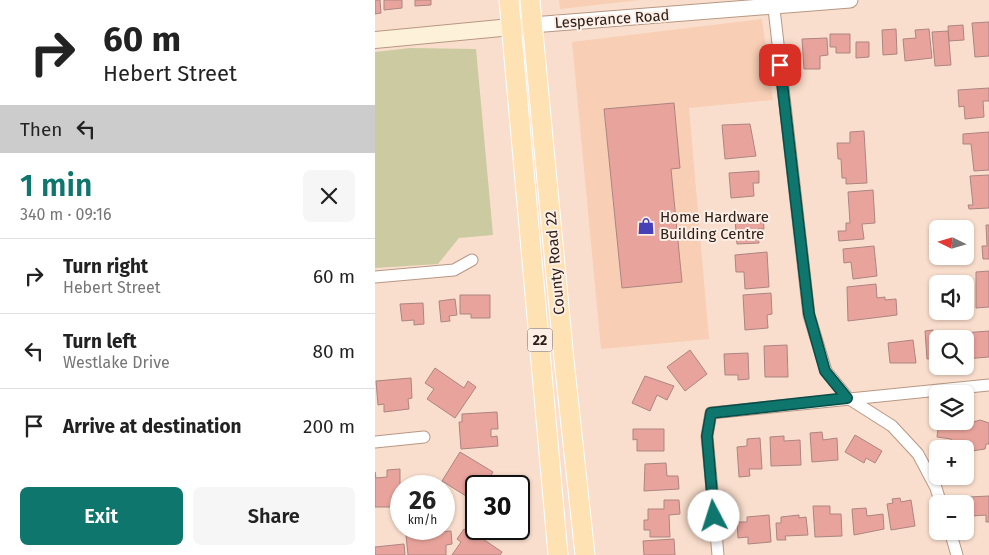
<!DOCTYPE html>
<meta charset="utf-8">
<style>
body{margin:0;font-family:"Fira Sans",sans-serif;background:#f6f6f6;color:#222;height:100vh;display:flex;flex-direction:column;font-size:19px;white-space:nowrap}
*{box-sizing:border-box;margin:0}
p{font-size:16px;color:#767676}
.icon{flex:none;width:28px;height:28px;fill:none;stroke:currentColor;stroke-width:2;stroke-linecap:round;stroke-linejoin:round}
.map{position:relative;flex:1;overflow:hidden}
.sheet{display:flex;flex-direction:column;background:#fff;width:375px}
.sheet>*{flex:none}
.top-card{background:#fff;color:#222;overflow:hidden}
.needle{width:32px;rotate:275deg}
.controls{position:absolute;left:554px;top:220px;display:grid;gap:10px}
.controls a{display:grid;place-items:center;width:45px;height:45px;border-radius:8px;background:#fff;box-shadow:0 1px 4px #0004;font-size:25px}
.speed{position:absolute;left:15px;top:475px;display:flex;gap:10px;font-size:25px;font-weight:700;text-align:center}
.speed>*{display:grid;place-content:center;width:65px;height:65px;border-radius:50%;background:#fff;box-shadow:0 1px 4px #0004;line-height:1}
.speed small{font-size:12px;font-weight:400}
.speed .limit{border:2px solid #111;border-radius:8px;background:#fff;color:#111}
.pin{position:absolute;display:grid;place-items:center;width:42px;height:42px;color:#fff;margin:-21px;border-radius:10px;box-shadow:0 2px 8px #0006}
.me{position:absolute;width:55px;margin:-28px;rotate:355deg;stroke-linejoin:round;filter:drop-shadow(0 0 4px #0008)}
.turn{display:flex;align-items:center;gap:18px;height:105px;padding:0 20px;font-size:22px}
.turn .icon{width:65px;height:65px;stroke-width:2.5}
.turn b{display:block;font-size:35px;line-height:42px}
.then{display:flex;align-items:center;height:48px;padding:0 20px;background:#0003;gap:10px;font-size:19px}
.round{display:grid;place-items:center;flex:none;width:52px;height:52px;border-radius:8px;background:#f6f6f6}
.summary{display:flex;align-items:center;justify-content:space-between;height:85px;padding:0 20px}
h1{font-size:30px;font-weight:600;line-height:38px;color:#0f766e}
.button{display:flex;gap:10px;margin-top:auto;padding:10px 20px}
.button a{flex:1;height:58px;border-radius:8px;background:#0f766e;color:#fff;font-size:20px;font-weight:600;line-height:58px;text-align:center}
.button a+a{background:#f6f6f6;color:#222}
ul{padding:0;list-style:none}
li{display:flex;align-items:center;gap:15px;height:75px;padding:0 20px;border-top:1px solid #e0e0e0}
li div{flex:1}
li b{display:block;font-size:19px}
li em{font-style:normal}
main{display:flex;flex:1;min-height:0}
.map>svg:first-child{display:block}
.built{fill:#f8ceb4}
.green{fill:#cbcaa0}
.building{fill:#e8a49c;stroke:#ac8581}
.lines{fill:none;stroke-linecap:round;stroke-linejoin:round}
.minor-casing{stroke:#b89783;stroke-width:13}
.tertiary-casing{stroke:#b89783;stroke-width:17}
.secondary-casing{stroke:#b89783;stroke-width:18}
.primary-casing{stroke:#fff;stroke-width:21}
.minor{stroke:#fff;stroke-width:11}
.tertiary{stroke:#fff;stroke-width:15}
.secondary{stroke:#fef1d9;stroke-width:16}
.primary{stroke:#fee2b3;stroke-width:19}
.route-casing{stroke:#0a4d48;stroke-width:12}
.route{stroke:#0f766e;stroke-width:9}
.labels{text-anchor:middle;stroke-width:4;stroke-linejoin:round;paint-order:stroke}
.shield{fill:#fdeee6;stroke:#6b5e56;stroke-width:1}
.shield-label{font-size:14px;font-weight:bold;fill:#2d2019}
.street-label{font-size:15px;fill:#2d2019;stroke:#fdeee6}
.poi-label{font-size:15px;fill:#2d2019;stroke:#fdeee6;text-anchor:start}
</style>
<main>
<section class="sheet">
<div class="top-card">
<div class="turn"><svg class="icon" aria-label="right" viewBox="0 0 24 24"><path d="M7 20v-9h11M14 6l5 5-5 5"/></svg><div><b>60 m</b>Hebert Street</div></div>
<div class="then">Then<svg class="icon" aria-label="left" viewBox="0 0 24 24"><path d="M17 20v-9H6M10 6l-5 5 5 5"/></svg></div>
</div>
<div class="summary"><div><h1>1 min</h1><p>340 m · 09:16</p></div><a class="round"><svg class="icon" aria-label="close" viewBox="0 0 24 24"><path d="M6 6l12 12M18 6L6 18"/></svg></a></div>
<ul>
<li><svg class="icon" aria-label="right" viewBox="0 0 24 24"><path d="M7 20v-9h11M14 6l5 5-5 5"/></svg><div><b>Turn right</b><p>Hebert Street</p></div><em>60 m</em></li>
<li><svg class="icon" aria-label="left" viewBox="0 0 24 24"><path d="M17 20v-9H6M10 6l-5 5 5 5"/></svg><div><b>Turn left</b><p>Westlake Drive</p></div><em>80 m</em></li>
<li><svg class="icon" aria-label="arrive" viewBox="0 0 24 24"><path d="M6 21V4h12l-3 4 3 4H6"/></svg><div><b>Arrive at destination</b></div><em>200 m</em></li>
</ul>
<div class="button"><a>Exit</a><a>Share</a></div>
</section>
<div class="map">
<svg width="614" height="555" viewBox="0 0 614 555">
<rect width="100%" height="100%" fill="#fadecd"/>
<g class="built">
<path d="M184,0h81l-80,9z"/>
<path d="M387,19l11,81 -84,8 20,231 -108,10 -29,-307z"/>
</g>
<path class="green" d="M35,48l66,1 17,186 -34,3 -21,26 -63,4v-216z"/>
<g class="building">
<path d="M0,0h5l1,13 -6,1z"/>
<path d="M9,0h18v8l-18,2z"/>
<path d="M40,0h16v5l-16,1z"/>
<path d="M614,22v34l-14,1 -3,-34z"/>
<path d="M588,25l1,15 -15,1 -1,-15z"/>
<path d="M521,29l1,25 -14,1 -1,-25z"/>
<path d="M554,29l3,29 -27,3 -2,-22 13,-1 -1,-8z"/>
<path d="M573,31l3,34 -16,1 -3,-34z"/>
<path d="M455,34h20v19h-14v-6h-6z"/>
<path d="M452,38l1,17 -8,1v13h-16l-2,-30z"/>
<path d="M481,42h13v15l-13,1z"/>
<path d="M614,88v13h-6l1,16 -19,2 -1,-13 -5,1 -1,-17z"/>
<path d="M299,103l6,65 -9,1 11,113 -60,6 -18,-179z"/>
<path d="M375,124l6,32 -31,3 -3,-34z"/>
<path d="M489,131l3,52 -21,1v-6h-4l-1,-19h-3l-1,-16h13v-11z"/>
<path d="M614,132v38l-15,1 -3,-27h-8v-10z"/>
<path d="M384,171v12h-6l1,13 -23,2 -2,-25z"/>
<path d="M614,175v33l-20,1 -1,-4h5l-3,-29z"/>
<path d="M498,190l2,33 -13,1 2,15 -25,2 -1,-10h8v-8h4l-2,-31z"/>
<path d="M388,217l1,12h-6l1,14 -22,1 -2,-25z"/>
<path d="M611,225h3v34h-6l-1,-13h5z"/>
<path d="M499,246l3,30 -24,3 -2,-17 -7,1 -1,-14z"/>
<path d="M392,252l2,35 -24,2 -1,-17h-8l-1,-17z"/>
<path d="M614,271v36l-13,1v-36z"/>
<path d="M501,284l1,14 8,-1v3l11,-1 1,16 -49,6 -1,-34z"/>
<path d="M396,293l1,21 -5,1 1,13 -23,2 -2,-35z"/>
<path d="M85,295h30v23h-19v-4h-11z"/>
<path d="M80,299l2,16 -8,1 1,5 -9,1 -2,-21z"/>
<path d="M48,303l1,21 -10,1v-5l-12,1 -2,-17z"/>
<path d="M558,330l1,4 17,-1 1,6h-15v23l-2,-4 -8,1 -2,-28z"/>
<path d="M614,331v26l-24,2 -2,-26z"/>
<path d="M538,340l3,23h-26l-2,-20z"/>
<path d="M412,345l1,32h-23l-1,-31z"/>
<path d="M315,350l17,24 -22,17 -18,-24z"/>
<path d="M373,353l1,26 -11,1v-5h-13l-1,-21z"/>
<path d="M60,368l29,20 4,-7 8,6 -21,31 -28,-19 7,-10 -9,-6z"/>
<path d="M270,376l29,10 -7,14 -10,-5 -7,16 -18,-8z"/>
<path d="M36,378l1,20 -4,1 1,10 -25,3v-8l-6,1 -2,-24z"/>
<path d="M122,412l1,17h-7v8l6,-1 1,10 -37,3 -2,-27h3v-8z"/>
<path d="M605,420l9,3v21h-3l-1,5 -20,3v-3h-11l-3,-10 -14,-2 2,-16 28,3z"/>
<path d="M258,429h31v22h-27v-12l-4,1z"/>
<path d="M447,432l1,8 14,-2 1,22 -26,2 -2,-29z"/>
<path d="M480,435l27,16 -7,12 -9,-5 -2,5 -19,-11z"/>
<path d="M409,436v5l16,-1 1,25 -30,1 -1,-29z"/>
<path d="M385,438l2,31h-13l1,7 -11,1 -2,-30 10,-1v-7z"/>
<path d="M85,452l33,20 -8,14 -8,-3 -4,7 3,1 -2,10 -32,-20z"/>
<path d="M291,463l1,13h11l1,13 -35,2 1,-27z"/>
<path d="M25,469v38h-25v-35l1,6 11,-1v-7z"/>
<path d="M54,476v5l8,-1 1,6h-33v-3h8l-1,-5z"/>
<path d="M614,496v26h-3v-7l-15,1 -2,-19z"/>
<path d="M525,498l1,4 10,-2 4,26 -24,4 -4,-26 6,-1 -1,-4z"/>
<path d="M289,500h15l1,14 -11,1 1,22h-20v-7h-6v-10h4v-11h16z"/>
<path d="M438,506h17v8h11l1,22 -27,1z"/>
<path d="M491,508l1,8 16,-2 1,15 -30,6 -2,-26z"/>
<path d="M394,515l2,27 -23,2v-7l-10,1 -1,-16h10v-5z"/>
<path d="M424,515v3l7,-1 2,18 -23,1 1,4h-9l-1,-17h5v-6z"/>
<path d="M61,529v3l15,-1 1,13 -6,1v10h-38l-2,-20 7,-1v-3z"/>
<path d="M89,529l12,8 1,-2 25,17 -2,3h-48l9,-13 -4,-3z"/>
<path d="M299,539l1,16h-31l-1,-14z"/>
<path d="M29,544l1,11h-30v-8z"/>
</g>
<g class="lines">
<g class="minor-casing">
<g id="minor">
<path d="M398,0l36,315 17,56 22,27 44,28 26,28 18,34 5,16"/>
<path d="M0,277l79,-7 18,-10"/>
<path d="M0,442l49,-5"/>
<path d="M575,531l7,24"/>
<path d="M343,555l-11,-119 4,-23 278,-28"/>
</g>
</g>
<g class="tertiary-casing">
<path id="tertiary" d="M157,25l318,-25"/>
</g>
<g class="secondary-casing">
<path id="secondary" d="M0,40l157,-15"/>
</g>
<g class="primary-casing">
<g id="primary">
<path d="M134,0l49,555"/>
<path d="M155,0l34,360 21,195"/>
</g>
</g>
<use href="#minor" class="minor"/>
<use href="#tertiary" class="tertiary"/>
<use href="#secondary" class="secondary"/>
<use href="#primary" class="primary"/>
</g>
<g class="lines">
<g class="route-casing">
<path id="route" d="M339,516l-7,-80 4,-23 136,-15 -22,-27 -16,-57 -29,-249"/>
</g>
<use href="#route" class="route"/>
</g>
<defs>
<g id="shop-bare" transform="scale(1.35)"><path d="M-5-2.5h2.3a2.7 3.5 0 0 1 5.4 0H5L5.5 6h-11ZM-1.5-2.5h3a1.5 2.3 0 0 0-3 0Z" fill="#4641b7" stroke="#fdeee6" stroke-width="2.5" paint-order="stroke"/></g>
</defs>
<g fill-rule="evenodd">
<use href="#shop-bare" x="271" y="226"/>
</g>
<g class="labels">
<rect class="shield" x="152.5" y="328.5" width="25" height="23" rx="4"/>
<g class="shield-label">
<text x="165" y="345">22</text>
</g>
<g class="street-label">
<text transform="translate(237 19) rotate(-4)" y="5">Lesperance Road</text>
<text transform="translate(180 263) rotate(-95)" y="5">County Road 22</text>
</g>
<g class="poi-label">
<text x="285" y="222">Home Hardware<tspan x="285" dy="17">Building Centre</tspan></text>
</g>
</g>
</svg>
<div class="controls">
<a><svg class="needle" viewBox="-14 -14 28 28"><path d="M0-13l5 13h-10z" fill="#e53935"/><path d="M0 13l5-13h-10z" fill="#767676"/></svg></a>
<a><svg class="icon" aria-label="sound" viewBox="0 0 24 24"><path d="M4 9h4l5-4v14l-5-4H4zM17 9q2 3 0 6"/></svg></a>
<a><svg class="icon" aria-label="search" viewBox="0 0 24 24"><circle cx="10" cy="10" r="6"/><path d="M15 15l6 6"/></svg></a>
<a><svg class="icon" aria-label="layers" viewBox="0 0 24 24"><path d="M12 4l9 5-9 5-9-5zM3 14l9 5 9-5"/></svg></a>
<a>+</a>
<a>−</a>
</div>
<div class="speed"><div>26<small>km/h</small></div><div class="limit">30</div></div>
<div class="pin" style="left:405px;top:65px;background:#d93025"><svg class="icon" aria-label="arrive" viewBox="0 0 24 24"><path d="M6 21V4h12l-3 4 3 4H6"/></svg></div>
<svg class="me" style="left:339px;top:516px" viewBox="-20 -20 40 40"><circle r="19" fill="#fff"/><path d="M0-13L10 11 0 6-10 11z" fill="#0f766e"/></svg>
</div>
</main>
